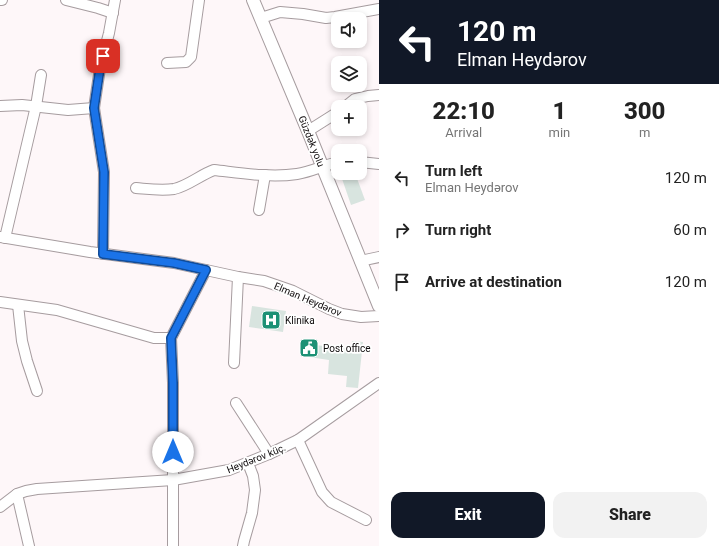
<!DOCTYPE html>
<meta charset="utf-8">
<style>
body{margin:0;font-family:Roboto,sans-serif;background:#f2f2f2;color:#222;height:100vh;display:flex;flex-direction:column;font-size:15px;white-space:nowrap}
*{box-sizing:border-box;margin:0}
p{font-size:13px;color:#767676}
.icon{flex:none;width:22px;height:22px;fill:none;stroke:currentColor;stroke-width:2;stroke-linecap:round;stroke-linejoin:round}
.map{position:relative;flex:1;overflow:hidden}
.drawer{display:flex;flex-direction:column;background:#fff;width:340px}
.drawer>*{flex:none}
.banner{background:#111827;color:#fff;overflow:hidden}
.buttons{position:absolute;left:331px;top:12px;display:grid;gap:8px}
.buttons a{display:grid;place-items:center;width:36px;height:36px;border-radius:8px;background:#fff;box-shadow:0 2px 6px #0003;font-size:20px}
.pin{position:absolute;display:grid;place-items:center;width:34px;height:34px;color:#fff;margin:-17px;border-radius:8px;box-shadow:0 2px 6px #0006}
.me{position:absolute;width:44px;margin:-22px;rotate:0deg;stroke-linejoin:round;filter:drop-shadow(0 0 3px #0008)}
.turn{display:flex;align-items:center;gap:14px;height:84px;padding:0 12px;font-size:18px}
.turn .icon{width:52px;height:52px;stroke-width:2.5}
.turn b{display:block;font-size:28px;line-height:34px}
.eta{display:flex;justify-content:space-evenly;align-items:center;height:68px;text-align:center}
.eta b{font-size:24px;font-weight:800;line-height:28px}
.button{display:flex;gap:8px;margin-top:auto;padding:8px 12px}
.button a{flex:1;height:46px;border-radius:12px;background:#111827;color:#fff;font-size:16px;font-weight:800;line-height:46px;text-align:center}
.button a+a{background:#f2f2f2;color:#222}
ul{padding:0;list-style:none}
li{display:flex;align-items:center;gap:12px;height:52px;padding:0 12px}
li div{flex:1}
li b{display:block;font-size:15px}
li em{font-style:normal}
main{display:flex;flex:1;min-height:0}
.map>svg:first-child{display:block}
.building{fill:#d8e4df}
.lines{fill:none;stroke-linecap:round;stroke-linejoin:round}
.minor-casing{stroke:#a69c9f;stroke-width:12}
.tertiary-casing{stroke:#a69c9f;stroke-width:14}
.minor{stroke:#fff;stroke-width:10}
.tertiary{stroke:#fff;stroke-width:12}
.route-casing{stroke:#114b97;stroke-width:10}
.route{stroke:#1a73e8;stroke-width:7}
.labels{text-anchor:middle;stroke-width:3.5;stroke-linejoin:round;paint-order:stroke}
.street-label{font-size:10px;fill:#0f0b0c;stroke:#fff}
.poi-label{font-size:10px;fill:#0f0b0c;stroke:#fff;text-anchor:start}
</style>
<main>
<div class="map">
<svg width="379" height="546" viewBox="0 0 379 546">
<rect width="100%" height="100%" fill="#fef7f9"/>
<g class="building">
<path d="M340,173h15l10,27 -14,5z"/>
<path d="M252,306l34,5 -3,21 -34,-5z"/>
<path d="M304,339l12,2 -1,4 36,4 1,-8 11,1 -5,46 -12,-1 1,-11 -19,-2 1,-14 -27,-4z"/>
</g>
<g class="lines">
<g class="minor-casing">
<g id="minor">
<path d="M0,0h2"/>
<path d="M66,0l32,8 15,5"/>
<path d="M261,18l19,-6 23,2 23,4 9,-1 44,-8"/>
<path d="M167,63l19,-1 5,-5 8,-57"/>
<path d="M0,106l22,-1 46,5 26,-2"/>
<path d="M345,107l10,-8 13,-3 11,-1"/>
<path d="M308,131l30,-19"/>
<path d="M360,162l19,2"/>
<path d="M136,188c12,1 25,3 38,1 14,-3 26,-14 40,-19 27,3 56,8 83,4 14,-2 27,-9 41,-12"/>
<path d="M259,210l6,-35"/>
<path d="M0,237l90,15 84,11 64,14 26,4 29,10 36,18 13,5 19,3 18,-1"/>
<path d="M5,238l31,-132 5,-31"/>
<path d="M103,254l1,-82 -10,-64 6,-40 9,-35 6,-33"/>
<path d="M360,261l19,-4"/>
<path d="M0,302l57,8 97,28h17l35,-68"/>
<path d="M18,305l4,36 5,20 10,30"/>
<path d="M171,338l2,45v163"/>
<path d="M234,363l4,-86"/>
<path d="M236,403l33,51"/>
<path d="M298,440l24,52 9,10 35,18"/>
<path d="M17,494l12,52"/>
<path d="M0,507l17,-13 9,-3 11,-2 136,-9 56,-10 40,-16 29,-14 81,-57"/>
<path d="M243,546l1,-5 8,-28 3,-23 -2,-14 -5,-13"/>
</g>
</g>
<g class="tertiary-casing">
<path id="tertiary" d="M253,0l55,131 71,175"/>
</g>
<use href="#minor" class="minor"/>
<use href="#tertiary" class="tertiary"/>
</g>
<g class="lines">
<g class="route-casing">
<path id="route" d="M103,56l-3,12 -6,40 10,64 -1,82 71,9 32,7 -35,68 2,45v69"/>
</g>
<use href="#route" class="route"/>
</g>
<defs>
<g id="hospital-square" transform="scale(1)"><rect x="-9" y="-9" width="18" height="18" rx="4" fill="#1c9175" stroke="#fff"/><path d="M-5-5h3v3.5h4V-5h3V5h-3V1.5h-4V5h-3Z" fill="#fff"/></g>
<g id="civic-square" transform="scale(1)"><rect x="-9" y="-9" width="18" height="18" rx="4" fill="#1c9175" stroke="#fff"/><path d="M-.6-6.5H3V-4.5H.6V-3L4-1V1h2V6H-6V1h2V-1L-.6-3ZM-1.2 2.5V6h2.4V2.5Z" fill="#fff"/></g>
</defs>
<g fill-rule="evenodd">
<use href="#hospital-square" x="271" y="320"/>
<use href="#civic-square" x="309" y="348"/>
</g>
<g class="labels">
<g class="street-label">
<text transform="translate(312 141) rotate(68)" y="4">Güzdək yolu</text>
<text transform="translate(308 299) rotate(23)" y="4">Elman Heydərov</text>
<text transform="translate(256 458) rotate(-22)" y="4">Heydərov küç.</text>
</g>
<g class="poi-label">
<text x="285" y="324">Klinika</text>
<text x="323" y="352">Post office</text>
</g>
</g>
</svg>
<div class="buttons">
<a><svg class="icon" aria-label="sound" viewBox="0 0 24 24"><path d="M4 9h4l5-4v14l-5-4H4zM17 9q2 3 0 6"/></svg></a>
<a><svg class="icon" aria-label="layers" viewBox="0 0 24 24"><path d="M12 4l9 5-9 5-9-5zM3 14l9 5 9-5"/></svg></a>
<a>+</a>
<a>−</a>
</div>
<div class="pin" style="left:103px;top:56px;background:#d93025"><svg class="icon" aria-label="arrive" viewBox="0 0 24 24"><path d="M6 21V4h12l-3 4 3 4H6"/></svg></div>
<svg class="me" style="left:173px;top:452px" viewBox="-20 -20 40 40"><circle r="19" fill="#fff"/><path d="M0-13L10 11 0 6-10 11z" fill="#1a73e8"/></svg>
</div>
<section class="drawer">
<div class="banner">
<div class="turn"><svg class="icon" aria-label="left" viewBox="0 0 24 24"><path d="M17 20v-9H6M10 6l-5 5 5 5"/></svg><div><b>120 m</b>Elman Heydərov</div></div>
</div>
<div class="eta">
<div><b>22:10</b><p>Arrival</p></div>
<div><b>1</b><p>min</p></div>
<div><b>300</b><p>m</p></div>
</div>
<ul>
<li><svg class="icon" aria-label="left" viewBox="0 0 24 24"><path d="M17 20v-9H6M10 6l-5 5 5 5"/></svg><div><b>Turn left</b><p>Elman Heydərov</p></div><em>120 m</em></li>
<li><svg class="icon" aria-label="right" viewBox="0 0 24 24"><path d="M7 20v-9h11M14 6l5 5-5 5"/></svg><div><b>Turn right</b></div><em>60 m</em></li>
<li><svg class="icon" aria-label="arrive" viewBox="0 0 24 24"><path d="M6 21V4h12l-3 4 3 4H6"/></svg><div><b>Arrive at destination</b></div><em>120 m</em></li>
</ul>
<div class="button"><a>Exit</a><a>Share</a></div>
</section>
</main>
